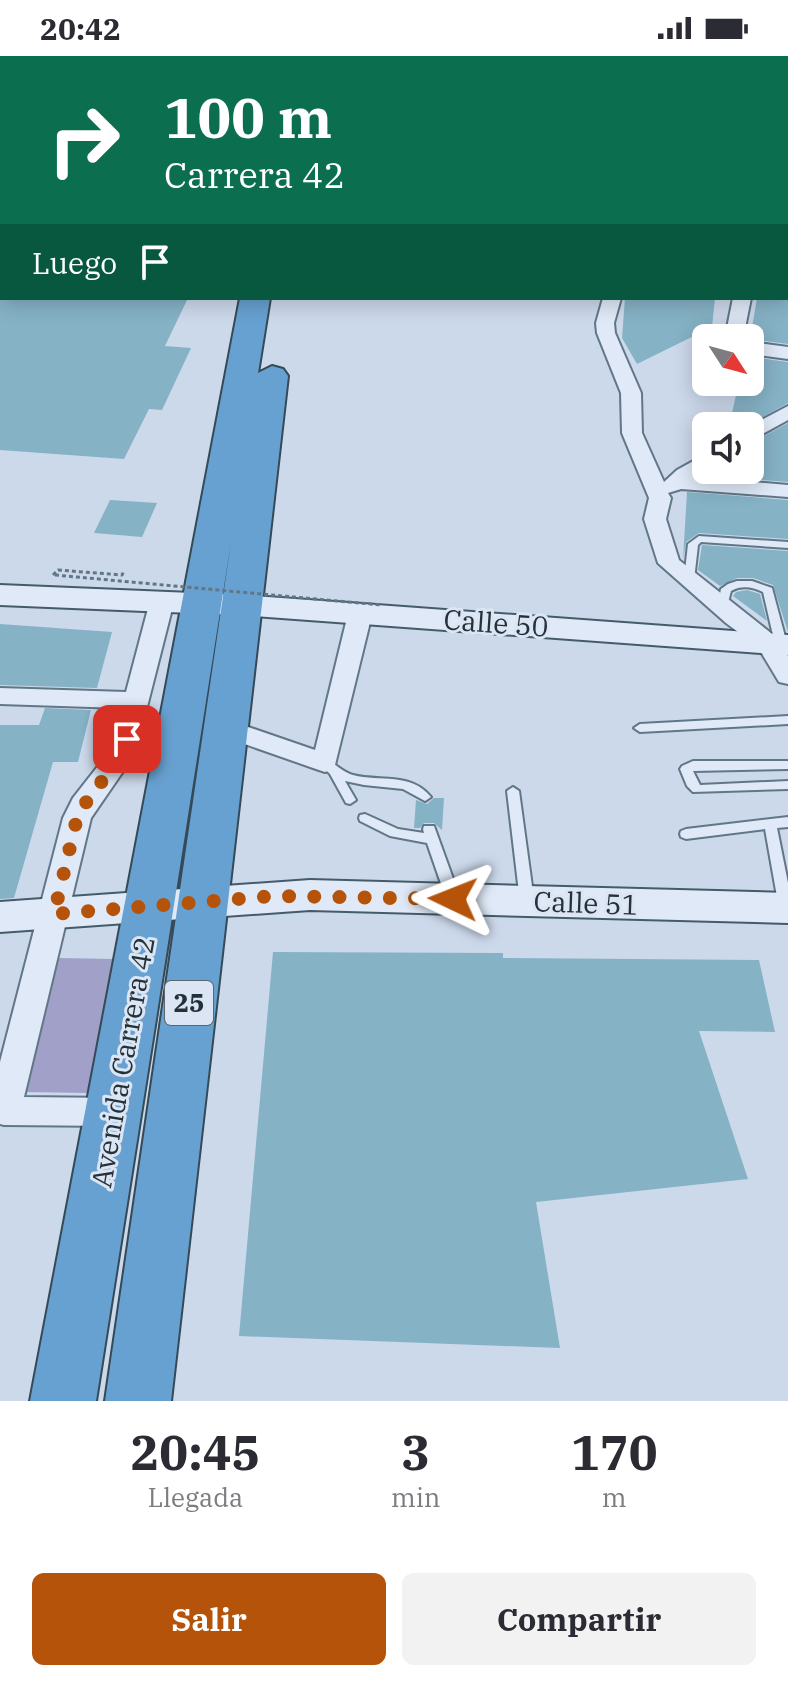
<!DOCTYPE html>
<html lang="es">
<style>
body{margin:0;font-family:"IBM Plex Serif",serif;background:#f2f2f3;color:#2b2b33;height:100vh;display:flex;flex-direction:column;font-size:30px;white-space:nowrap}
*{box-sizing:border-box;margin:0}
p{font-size:26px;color:#7c7c81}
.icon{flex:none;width:44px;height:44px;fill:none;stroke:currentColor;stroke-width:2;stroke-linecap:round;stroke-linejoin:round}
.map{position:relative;height:1345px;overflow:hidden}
.panel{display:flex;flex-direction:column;background:#fff;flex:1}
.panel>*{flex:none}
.banner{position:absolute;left:0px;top:0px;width:788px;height:244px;box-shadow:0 4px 20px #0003;background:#0b6e4f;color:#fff;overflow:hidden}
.needle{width:52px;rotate:126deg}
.controls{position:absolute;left:692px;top:268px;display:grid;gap:16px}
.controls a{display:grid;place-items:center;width:72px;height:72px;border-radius:12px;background:#fff;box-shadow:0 4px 20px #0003;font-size:40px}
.pin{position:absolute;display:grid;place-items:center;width:68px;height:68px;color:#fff;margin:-34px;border-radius:16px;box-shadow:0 4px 12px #0006}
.me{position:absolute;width:88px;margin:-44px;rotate:272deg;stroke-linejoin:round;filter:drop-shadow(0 0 6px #0008)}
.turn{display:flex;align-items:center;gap:28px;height:168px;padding:0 32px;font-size:36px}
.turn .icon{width:104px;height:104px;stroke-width:2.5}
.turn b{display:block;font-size:56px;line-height:68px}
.then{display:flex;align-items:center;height:76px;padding:0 32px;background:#0003;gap:16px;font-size:30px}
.eta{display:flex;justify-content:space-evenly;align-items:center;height:136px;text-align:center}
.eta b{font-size:48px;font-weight:700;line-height:56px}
.button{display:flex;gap:16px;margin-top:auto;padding:16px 32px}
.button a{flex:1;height:92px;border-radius:12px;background:#b45309;color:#fff;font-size:32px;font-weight:700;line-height:92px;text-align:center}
.button a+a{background:#f2f2f3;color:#2b2b33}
.status{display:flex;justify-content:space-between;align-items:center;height:56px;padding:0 40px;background:#fff;direction:ltr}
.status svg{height:22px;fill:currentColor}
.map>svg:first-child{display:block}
.green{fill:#a0a0c9}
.building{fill:#86b2c6}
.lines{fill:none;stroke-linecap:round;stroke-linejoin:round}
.lane-casing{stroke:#617787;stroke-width:4}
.street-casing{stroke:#617787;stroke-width:4}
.secondary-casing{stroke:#445b69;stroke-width:4}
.highway-casing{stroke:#354a56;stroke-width:4}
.path{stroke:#617787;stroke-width:3;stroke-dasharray:4 3;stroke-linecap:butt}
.lane{fill:#dfe9f7;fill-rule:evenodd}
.street{fill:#dfe9f7;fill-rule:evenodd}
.secondary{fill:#dfe9f7;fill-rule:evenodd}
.highway{fill:#67a1d1;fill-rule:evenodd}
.path-bridge{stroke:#617787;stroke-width:3;stroke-dasharray:4 3;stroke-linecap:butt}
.route{stroke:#b45309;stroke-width:14;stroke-dasharray:0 25.2}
.labels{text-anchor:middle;stroke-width:6;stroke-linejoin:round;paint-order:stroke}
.shield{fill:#dbe5f3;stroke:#5a6771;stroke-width:2}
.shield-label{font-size:26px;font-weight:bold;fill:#233139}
.street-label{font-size:28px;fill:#233139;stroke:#dbe5f3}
</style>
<div class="status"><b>20:42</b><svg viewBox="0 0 49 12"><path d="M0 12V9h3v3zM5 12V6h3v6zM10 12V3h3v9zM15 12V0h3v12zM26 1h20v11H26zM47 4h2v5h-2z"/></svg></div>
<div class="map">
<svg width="788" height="1345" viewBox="0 0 788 1345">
<rect width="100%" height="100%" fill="#ccd9eb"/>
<path class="green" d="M58,902l58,1 -29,134 -63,-1z"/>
<g class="building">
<path d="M0,242l187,2 -22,46 26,2 -29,62 -13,-1 -25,50 -124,-9z"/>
<path d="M625,242h90l-3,29 -75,37 -15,-26z"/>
<path d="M757,242h31v46l-38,-5z"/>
<path d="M750,301l38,5v41l-41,23h-18l10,-44h11z"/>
<path d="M788,367v59l-75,-6 10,-6h27v-26z"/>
<path d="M687,436l101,8v39l-89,-6 -13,9 -3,17z"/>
<path d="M110,444l47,3 -15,34 -48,-4z"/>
<path d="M702,489l86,6v81l-15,-47 -20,-7h-16l-17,8 -22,-16z"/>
<path d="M747,534l13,4 7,27 -34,-25 3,-4z"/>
<path d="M0,568l112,8 -15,56 -97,-3z"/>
<path d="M45,652l46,2 -13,52h-25l-39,136 -14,1v-174h39z"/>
<path d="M434,742h10l-2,32 -8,-7h-10l-4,5h-6l2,-28 11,4z"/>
<path d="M273,896l230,1v5l256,2 16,72 -76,-1 49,148 -212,23 24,146 -321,-12z"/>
</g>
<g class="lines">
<g class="lane-casing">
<g id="lane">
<path d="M190,0h18l-5,2h-18z"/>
<path d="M381,0h101l3,2h-107z"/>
<rect x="0" y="9" width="2" height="4"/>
<rect x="0" y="56" width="2" height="4"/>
<rect x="0" y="95" width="2" height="4"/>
<rect x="0" y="113" width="2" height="9"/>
<rect x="0" y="206" width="2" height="7"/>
<path d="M699,480l89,6v6l-87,-6 -3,3 -4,35 -1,2h-8l-1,-2 4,-36z"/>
<path d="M737,525h15l20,7 15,56 -2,2h-8l-2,-2 -12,-52c-11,-5 -21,-7 -32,-1l-5,19h-8l-1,-2 4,-19 7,-5z"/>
<path d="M788,660v8l-148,8 -6,-4 6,-4z"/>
<path d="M325,703c10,4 17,13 28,16 27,7 58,-3 78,22l-6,4 -22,-12 -39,-4 -19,-4 11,19 -6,4 -4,-1 -16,-29 -11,-11z"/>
<path d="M693,705h95v8l-95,2 7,14 88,-4v8l-95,3 -6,-6 -7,-17 2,-3z"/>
<path d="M513,731l6,4 15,110 -2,4h-10l-2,-4 -13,-110z"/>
<path d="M365,758l33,15 26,4 -1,-4 1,-3h10l26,72 -2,4h-10l-2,-4 -19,-55 -37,-7 -30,-15 -1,-3 1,-3z"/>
<path d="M788,761v10l-11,1 11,55v29h-7l-2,-4 -14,-79 -79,10 -5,-2 -1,-3 1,-3 5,-2z"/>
</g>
</g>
<g class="street-casing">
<g id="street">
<rect x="698" y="0" width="12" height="2"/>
<path d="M771,0h17v6l-2,-4z"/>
<rect x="786" y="22" width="2" height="8"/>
<rect x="786" y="62" width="2" height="8"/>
<rect x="786" y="127" width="2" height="10"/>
<rect x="0" y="152" width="2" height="10"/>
<rect x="786" y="218" width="2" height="11"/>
<path d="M603,242h18l-7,25 1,10 26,60 1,40 22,49 13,-12 29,-16v15l-12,8 94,8v12l-107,-8 -13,4 3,5 -5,21 13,41 97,77 12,19v28l-9,-2 -21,-35 -32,-24 -68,-60 -14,-44 5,-21 -27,-65 -1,-40 -24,-60 -1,-10z"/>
<path d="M733,242h18l-8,40h-18z"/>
<path d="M750,286l38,5v12l-38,-5z"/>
<path d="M788,350v14l-38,21v-15z"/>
<path d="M162,538l8,2 4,5 -39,153 -44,64 -67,279 90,1 12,4 5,10 -5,10 -12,4 -110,-1 -4,-1v-62l63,-244 10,-20 36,-46 12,-44 -121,-4v-16l126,4 24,-91 4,-5z"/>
<path d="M360,551l8,2 4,5 -38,155 -9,3 -9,-3 -100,-35 -4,-6 4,-6 9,-3 90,31 33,-136 4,-5z"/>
</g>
</g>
<g class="secondary-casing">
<g id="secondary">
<path d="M0,529l240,10 548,40v20l-548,-40 -240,-10z"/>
<path d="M310,824l478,13v30l-478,-13 -310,22v-30z"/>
</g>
</g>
<g class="highway-casing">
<g id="highway">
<rect x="286" y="0" width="22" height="2"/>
<path d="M240,242h30l-12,75 14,-7 11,3 5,7 -117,1025h-66l126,-859 -135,859h-66z"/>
</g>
</g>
<path class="path" d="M53,519l5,-5 64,5 2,-4"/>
<use href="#lane" class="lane"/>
<use href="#street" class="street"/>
<use href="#secondary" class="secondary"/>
<use href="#highway" class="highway"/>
<path class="path-bridge" d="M55,519l326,30"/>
</g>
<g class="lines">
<path class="route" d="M127,683c-10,31 -36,50 -50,79l-23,96 220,-18 179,3"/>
</g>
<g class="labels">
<rect class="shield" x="165" y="925" width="48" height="44" rx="6"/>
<g class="shield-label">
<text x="189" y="956">25</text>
</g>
<g class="street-label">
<text transform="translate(496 567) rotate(4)" y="10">Calle 50</text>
<text transform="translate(586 847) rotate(2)" y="10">Calle 51</text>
<text transform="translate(123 1006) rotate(-80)" y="10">Avenida Carrera 42</text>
</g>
</g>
</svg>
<div class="controls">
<a><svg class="needle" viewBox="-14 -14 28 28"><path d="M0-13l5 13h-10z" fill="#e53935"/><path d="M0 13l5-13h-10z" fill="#7c7c81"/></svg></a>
<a><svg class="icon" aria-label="sound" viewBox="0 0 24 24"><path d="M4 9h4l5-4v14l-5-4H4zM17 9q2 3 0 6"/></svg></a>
</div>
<div class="pin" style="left:127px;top:683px;background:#d93025"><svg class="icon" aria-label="arrive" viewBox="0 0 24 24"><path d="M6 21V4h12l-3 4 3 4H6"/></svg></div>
<svg class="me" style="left:453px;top:843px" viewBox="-20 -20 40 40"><path d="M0-17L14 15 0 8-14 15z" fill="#b45309" stroke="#fff" stroke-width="4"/></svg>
<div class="banner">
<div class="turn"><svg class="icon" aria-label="right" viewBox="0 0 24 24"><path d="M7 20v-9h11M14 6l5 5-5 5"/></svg><div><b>100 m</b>Carrera 42</div></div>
<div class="then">Luego<svg class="icon" aria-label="arrive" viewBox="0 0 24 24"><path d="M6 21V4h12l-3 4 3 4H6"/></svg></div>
</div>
</div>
<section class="panel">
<div class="eta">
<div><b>20:45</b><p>Llegada</p></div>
<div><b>3</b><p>min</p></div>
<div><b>170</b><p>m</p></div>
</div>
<div class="button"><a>Salir</a><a>Compartir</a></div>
</section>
